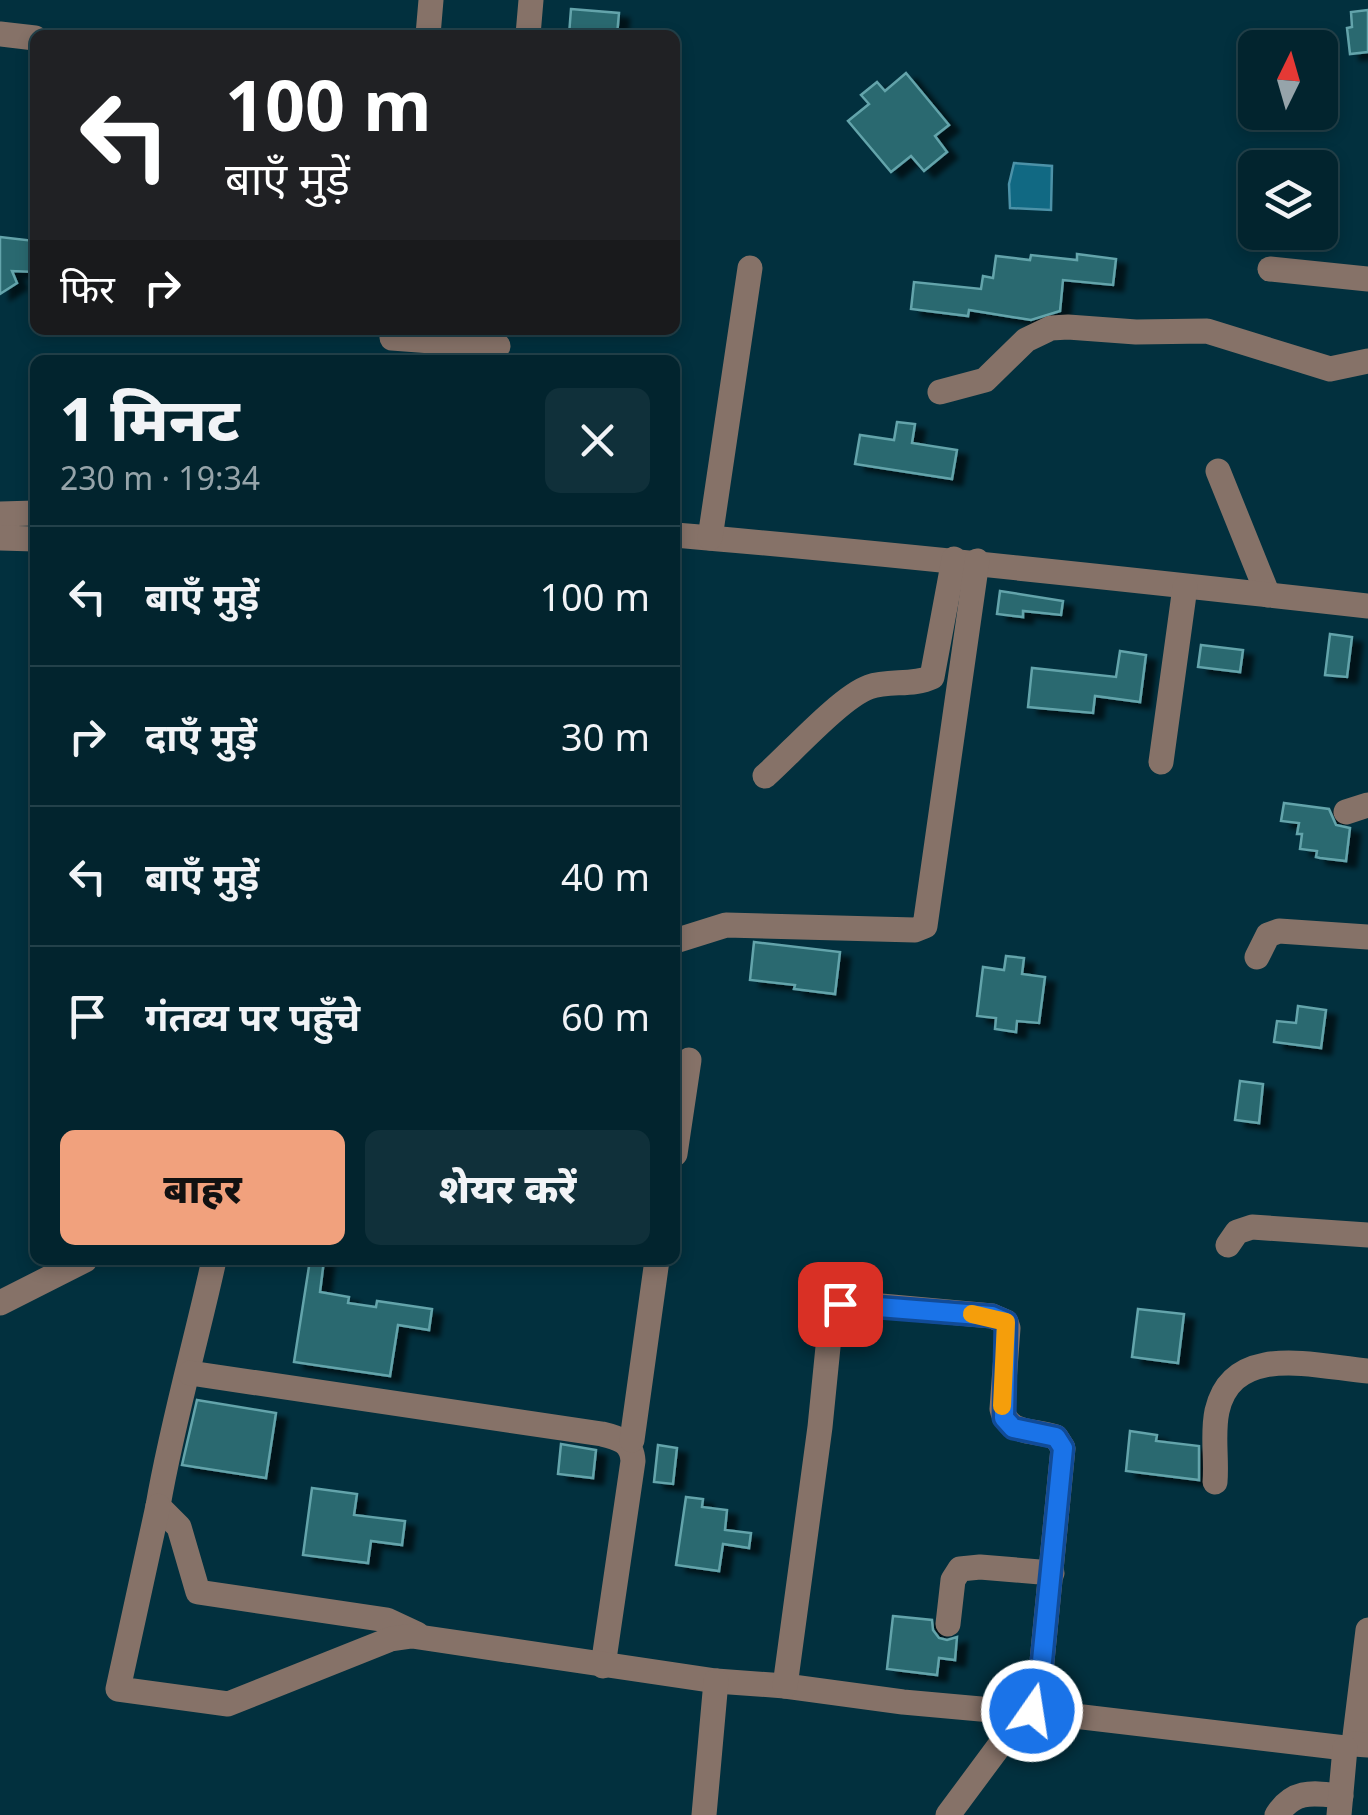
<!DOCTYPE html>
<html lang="hi">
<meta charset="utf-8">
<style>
body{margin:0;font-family:"Noto Sans","Noto Sans Devanagari",sans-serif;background:#10303a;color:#f1f3f6;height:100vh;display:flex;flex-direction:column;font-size:38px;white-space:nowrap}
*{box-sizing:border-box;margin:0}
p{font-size:32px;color:#96a4aa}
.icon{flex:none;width:55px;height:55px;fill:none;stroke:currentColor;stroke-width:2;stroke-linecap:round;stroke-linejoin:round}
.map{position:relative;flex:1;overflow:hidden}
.panel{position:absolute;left:30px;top:355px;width:650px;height:910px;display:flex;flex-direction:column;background:#02242e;border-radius:15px;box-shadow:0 5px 15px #0003,0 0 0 2px #23414a}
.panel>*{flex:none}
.hud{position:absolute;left:30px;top:30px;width:650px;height:305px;border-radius:15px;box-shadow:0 5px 15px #0003,0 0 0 2px #23414a;background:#202124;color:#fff;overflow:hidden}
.needle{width:65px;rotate:5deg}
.buttons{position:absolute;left:1238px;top:30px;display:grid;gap:20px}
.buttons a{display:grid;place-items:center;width:100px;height:100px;border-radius:15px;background:#02242e;box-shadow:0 5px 15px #0003,0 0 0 2px #23414a;font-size:50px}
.pin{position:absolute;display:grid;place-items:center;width:85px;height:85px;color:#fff;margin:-42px;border-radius:20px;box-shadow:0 5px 15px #0006}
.me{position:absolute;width:110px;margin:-55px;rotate:13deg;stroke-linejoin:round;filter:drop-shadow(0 0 8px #0008)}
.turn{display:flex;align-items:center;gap:35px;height:210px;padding:0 30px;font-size:45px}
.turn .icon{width:130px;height:130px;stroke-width:2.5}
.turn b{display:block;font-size:70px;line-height:85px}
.then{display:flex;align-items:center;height:95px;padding:0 30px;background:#0003;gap:20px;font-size:38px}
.round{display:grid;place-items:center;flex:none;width:105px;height:105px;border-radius:15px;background:#10303a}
.headline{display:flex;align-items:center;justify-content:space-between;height:170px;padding:0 30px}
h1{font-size:60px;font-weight:800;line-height:75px}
.primary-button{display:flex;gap:20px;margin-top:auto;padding:20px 30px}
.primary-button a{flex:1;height:115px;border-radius:15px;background:#f1a17d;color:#111;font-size:40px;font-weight:800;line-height:115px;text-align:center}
.primary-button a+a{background:#10303a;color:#f1f3f6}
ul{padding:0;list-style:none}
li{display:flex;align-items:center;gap:30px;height:140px;padding:0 30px;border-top:2px solid #23414a}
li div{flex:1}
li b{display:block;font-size:38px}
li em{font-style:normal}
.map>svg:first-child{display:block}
.water{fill:#116983;stroke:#4c92a8;stroke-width:2.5}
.building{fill:#29696f;stroke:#64a4ab;stroke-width:2.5;filter:url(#shadow)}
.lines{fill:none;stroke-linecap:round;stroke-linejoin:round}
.minor{stroke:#867268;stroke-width:25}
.route-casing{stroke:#114b97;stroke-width:25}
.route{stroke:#1a73e8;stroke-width:18}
.slow{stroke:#f59e0b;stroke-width:18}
</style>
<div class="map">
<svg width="1368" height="1815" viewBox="0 0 1368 1815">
<defs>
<filter id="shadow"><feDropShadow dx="10" dy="6" stdDeviation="2.5" flood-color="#0009"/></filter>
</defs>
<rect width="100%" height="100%" fill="#02303e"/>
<path class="water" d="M1014,163l38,3 -1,44 -41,-2 -1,-24z"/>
<g class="building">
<path d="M571,9l48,4 -2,22h-48z"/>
<path d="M1368,10v42l-18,2 -3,-26 5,-1 -1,-15z"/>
<path d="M906,73l43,52 -14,11 12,16 -23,19 -13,-15 -20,16 -43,-51 21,-17 -8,-9 16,-13 8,9z"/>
<path d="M0,237l35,4v31l-23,-1 5,12 -17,11z"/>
<path d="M1077,254l39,5 -3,26 -50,-5 -3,31 -29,9 -62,-10 -1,6 -57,-7 3,-27 67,7 2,-13 10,2 3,-22 34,4 1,-5 46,5z"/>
<path d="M897,422l18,2 -3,19 45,7 -5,29 -97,-15 5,-29 34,5z"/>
<path d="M1000,591l63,10 -2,14 -38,-4v6l-26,-3z"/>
<path d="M1330,634l22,3 -5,40 -22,-2z"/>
<path d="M1201,645l42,5 -3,22 -42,-5z"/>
<path d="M1120,651l26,4 -6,47 -45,-6 -2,17 -65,-6 4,-39 84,9z"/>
<path d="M1284,803l45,6 7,16 14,3 -4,33 -26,-3 -4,-1 1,-6 -17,-2 2,-15h-5l2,-11 -18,-2z"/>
<path d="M754,942l86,10 -5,42 -41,-5 1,-4 -45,-5z"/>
<path d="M1006,956l18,2 -2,16 23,3 -6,46 -22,-2 -1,11 -21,-3 1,-11 -19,-2 6,-49 21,3z"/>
<path d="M1298,1006l28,4 -5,38 -47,-6 3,-21 19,2z"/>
<path d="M1240,1081l23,3 -4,39 -24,-3z"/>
<path d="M310,1260h14l-4,32 29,5 -1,6 28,4 1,-6 55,8 -3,21 -31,-5 -8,51 -96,-14z"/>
<path d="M1138,1309l46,5 -6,49 -46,-6z"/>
<path d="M197,1400l79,13 -10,65 -84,-13z"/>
<path d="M1130,1431l27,4 -1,6 43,5v34l-73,-9z"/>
<path d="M561,1444l35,6 -3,28 -35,-4z"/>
<path d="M658,1445l19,3 -4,36 -19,-2z"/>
<path d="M312,1488l45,6 -3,21 51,6 -3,24 -31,-4 -3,22 -65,-8z"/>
<path d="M686,1497l17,2 -1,8 25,3 -2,20 26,3 -2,15 -26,-4 -4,27 -43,-6z"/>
<path d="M893,1616l39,4 1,10 6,8 8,2 10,-3 -2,23 -16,-2 -2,17 -50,-6z"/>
</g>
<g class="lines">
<g class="minor">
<path d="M0,34l35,4"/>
<path d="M428,35l3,-35"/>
<path d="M528,35l3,-35"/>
<path d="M1270,269l98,10"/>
<path d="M392,338l106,8"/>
<path d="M940,392l45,-12 41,-40 25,-12 17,-1 68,5 71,-1 123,38 38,-8"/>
<path d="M1218,471l50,124"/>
<path d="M0,514l35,-1"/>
<path d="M675,535c231,20 462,45 693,71"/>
<path d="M0,538l35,1"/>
<path d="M710,538l40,-270"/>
<path d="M1161,762l24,-175"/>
<path d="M765,776c25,-22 76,-79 104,-89 20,-7 44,-1 63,-10l22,-118"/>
<path d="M1346,812l22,-7"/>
<path d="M675,941l51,-16 189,5 10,-4 52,-365"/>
<path d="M1257,957l11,-22 11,-4 89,6"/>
<path d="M675,1154l14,-94"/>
<path d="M1228,1245l9,-13 15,-5 116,8"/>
<path d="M214,1260c-18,82 -42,164 -56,246l21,21 19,65 189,28 30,14"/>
<path d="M0,1303l85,-43"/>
<path d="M190,1373l412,61c17,4 30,8 31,27l-30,205"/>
<path d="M632,1440l25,-180"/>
<path d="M1215,1482c2,-24 -3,-48 2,-71 16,-70 100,-44 151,-40"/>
<path d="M158,1506l-40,183 110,15 163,-65 21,-3 304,45 69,5 118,16 122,11"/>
<path d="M948,1624l5,-44 7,-11 20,-2 72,6"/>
<path d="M785,1686l35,-259 11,-110 4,-11 13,-3 144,13 14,6 2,6 -6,81c6,27 32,20 54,28l7,11 -26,264"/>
<path d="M1354,1744l14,-114"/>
<path d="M704,1815l12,-134"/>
<path d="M948,1815l72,-97 12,-7 313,37 9,-4 14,1"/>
<path d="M1277,1815c17,-26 36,-22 64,-19"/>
<path d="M1339,1815l6,-67"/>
</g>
</g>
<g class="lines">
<g class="route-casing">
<path id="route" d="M840,1304l152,12 14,6 -2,96 9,10 43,9 7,11 -26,264 -5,-1"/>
</g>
<use href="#route" class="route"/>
<path class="slow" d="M972,1314l34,8 -4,84"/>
</g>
</svg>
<div class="buttons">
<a><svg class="needle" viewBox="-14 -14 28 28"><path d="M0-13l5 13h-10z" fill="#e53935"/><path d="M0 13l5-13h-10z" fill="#96a4aa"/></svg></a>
<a><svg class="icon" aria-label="layers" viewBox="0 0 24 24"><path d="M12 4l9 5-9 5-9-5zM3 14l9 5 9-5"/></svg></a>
</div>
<div class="pin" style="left:840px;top:1304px;background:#d93025"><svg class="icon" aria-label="arrive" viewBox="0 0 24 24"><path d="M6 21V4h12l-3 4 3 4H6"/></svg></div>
<svg class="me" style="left:1032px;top:1711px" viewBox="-20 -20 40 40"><circle r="17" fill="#1a73e8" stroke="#fff" stroke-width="3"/><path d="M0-11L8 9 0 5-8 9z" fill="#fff"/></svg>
<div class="hud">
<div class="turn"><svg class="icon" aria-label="left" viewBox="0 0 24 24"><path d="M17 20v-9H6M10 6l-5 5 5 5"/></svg><div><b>100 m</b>बाएँ मुड़ें</div></div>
<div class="then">फिर<svg class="icon" aria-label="right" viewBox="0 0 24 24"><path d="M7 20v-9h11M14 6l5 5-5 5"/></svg></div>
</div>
<section class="panel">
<div class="headline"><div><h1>1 मिनट</h1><p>230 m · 19:34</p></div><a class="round"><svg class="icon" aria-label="close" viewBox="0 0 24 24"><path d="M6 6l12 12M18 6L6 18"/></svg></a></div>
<ul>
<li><svg class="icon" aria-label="left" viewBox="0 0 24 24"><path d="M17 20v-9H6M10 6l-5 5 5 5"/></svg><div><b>बाएँ मुड़ें</b></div><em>100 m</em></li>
<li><svg class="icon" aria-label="right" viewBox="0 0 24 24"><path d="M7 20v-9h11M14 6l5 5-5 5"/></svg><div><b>दाएँ मुड़ें</b></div><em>30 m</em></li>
<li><svg class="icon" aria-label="left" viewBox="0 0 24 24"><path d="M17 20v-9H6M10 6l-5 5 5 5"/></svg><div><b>बाएँ मुड़ें</b></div><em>40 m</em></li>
<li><svg class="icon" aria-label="arrive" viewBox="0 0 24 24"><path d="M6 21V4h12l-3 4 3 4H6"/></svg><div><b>गंतव्य पर पहुँचे</b></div><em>60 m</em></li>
</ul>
<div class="primary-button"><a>बाहर</a><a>शेयर करें</a></div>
</section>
</div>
